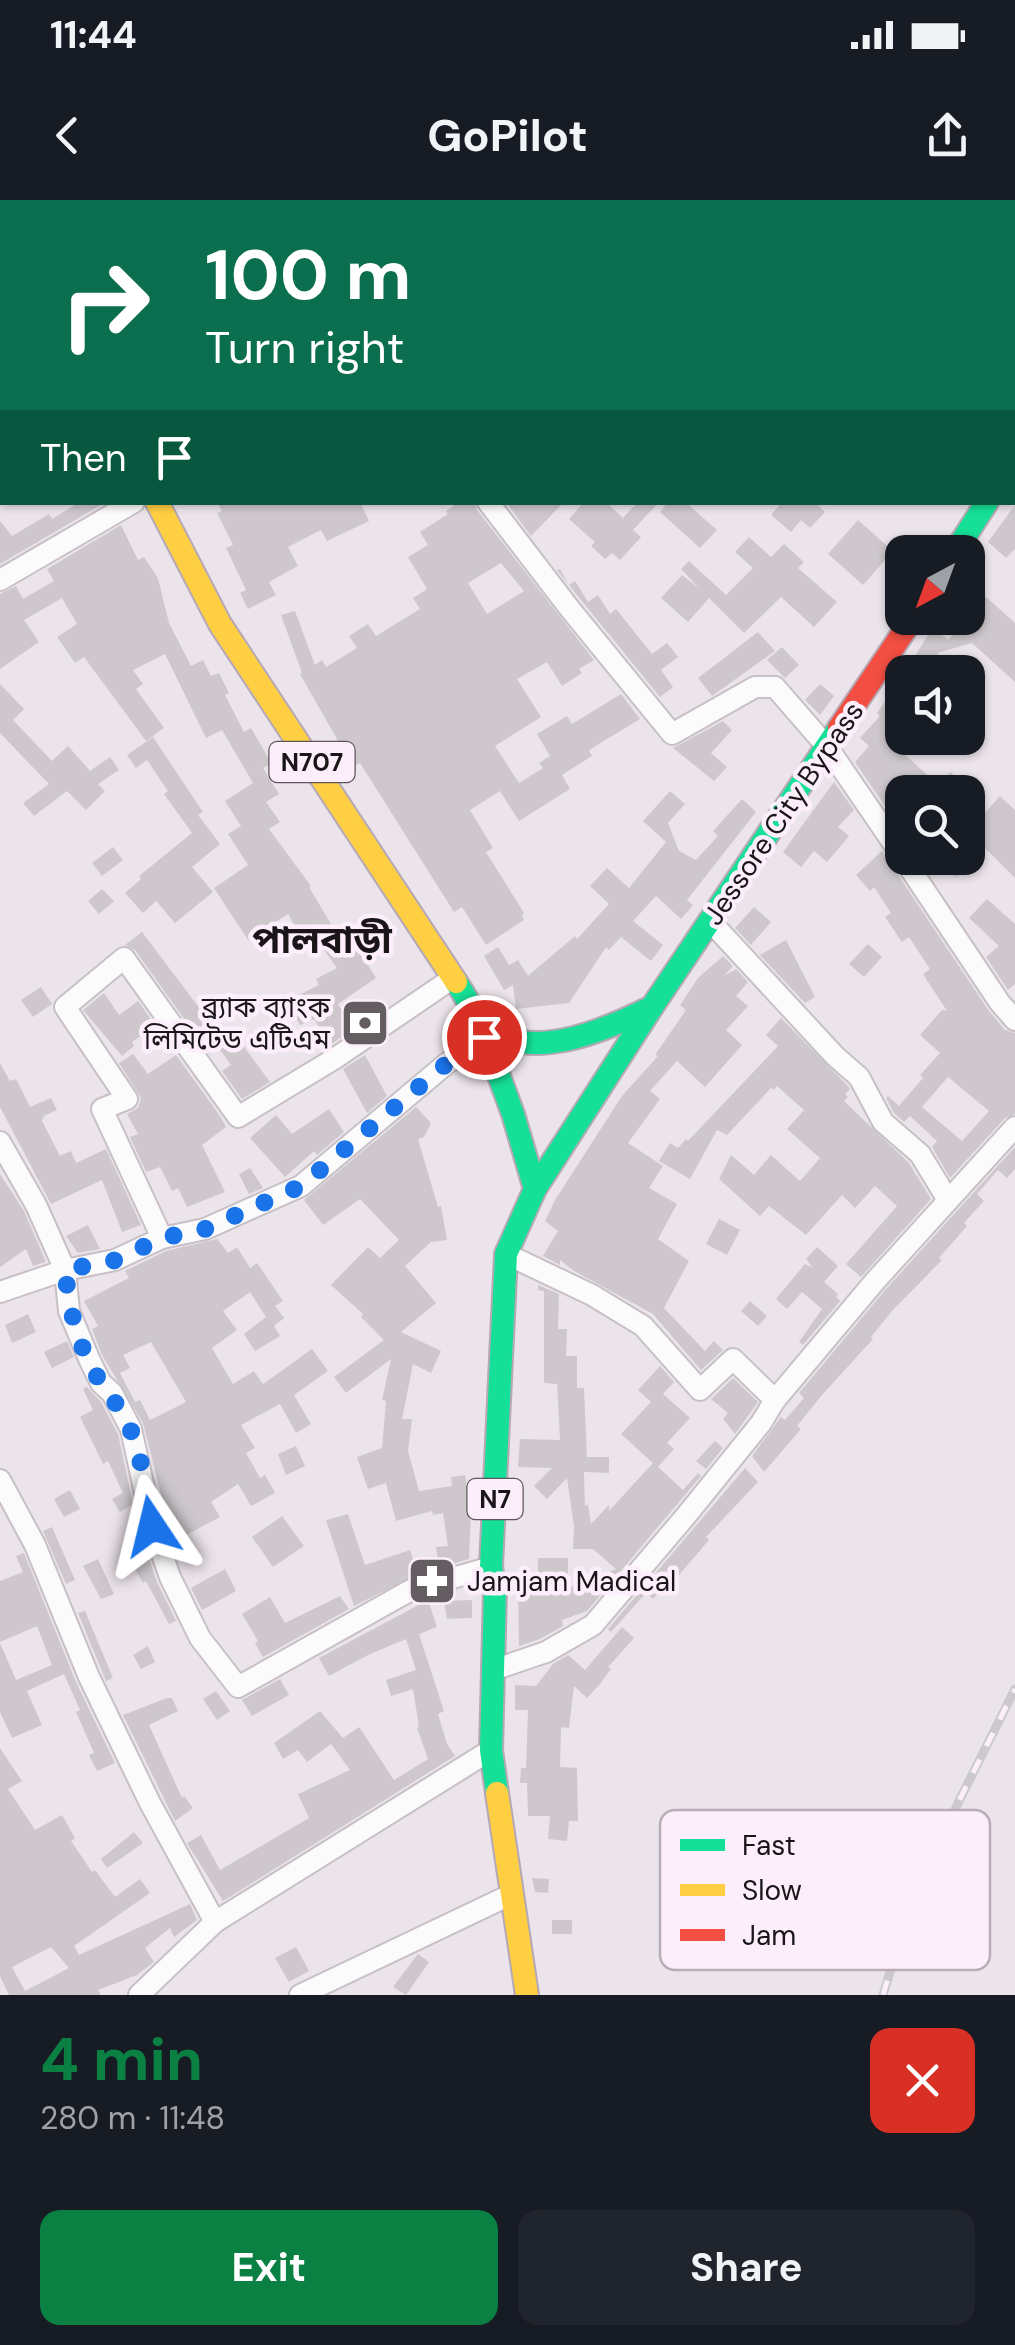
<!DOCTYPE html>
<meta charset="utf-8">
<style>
body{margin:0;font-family:"DM Sans","Noto Sans Bengali",sans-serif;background:#20242c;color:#f1f3f6;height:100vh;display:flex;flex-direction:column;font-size:38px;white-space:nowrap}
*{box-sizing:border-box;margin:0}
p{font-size:32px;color:#9ea1a6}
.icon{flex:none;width:55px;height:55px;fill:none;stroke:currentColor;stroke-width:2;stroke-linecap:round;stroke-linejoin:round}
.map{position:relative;height:1795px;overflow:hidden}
.side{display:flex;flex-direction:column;background:#171b24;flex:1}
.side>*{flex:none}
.guide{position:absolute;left:0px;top:0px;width:1015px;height:305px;box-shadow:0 2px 8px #0004;background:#0b6e4f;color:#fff;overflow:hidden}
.needle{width:65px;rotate:221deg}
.buttons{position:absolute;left:885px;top:335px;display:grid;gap:20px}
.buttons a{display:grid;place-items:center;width:100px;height:100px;border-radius:20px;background:#171b24;box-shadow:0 2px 8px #0004;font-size:50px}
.pin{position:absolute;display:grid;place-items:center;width:85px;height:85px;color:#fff;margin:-42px;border:5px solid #fff;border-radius:50%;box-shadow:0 2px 10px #0007}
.me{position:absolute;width:110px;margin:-55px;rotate:350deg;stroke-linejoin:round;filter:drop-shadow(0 0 8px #0008)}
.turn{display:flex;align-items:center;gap:35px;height:210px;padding:0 40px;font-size:45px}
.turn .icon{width:130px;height:130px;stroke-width:2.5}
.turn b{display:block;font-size:70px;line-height:85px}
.then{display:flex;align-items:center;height:95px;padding:0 40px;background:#0003;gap:20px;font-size:38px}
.round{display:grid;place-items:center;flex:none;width:105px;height:105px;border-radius:20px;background:#20242c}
.headline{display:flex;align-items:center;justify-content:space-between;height:170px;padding:0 40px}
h1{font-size:60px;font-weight:700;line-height:75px;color:#0b8043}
.primary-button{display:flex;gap:20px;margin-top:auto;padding:20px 40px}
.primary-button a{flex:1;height:115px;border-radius:20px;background:#0b8043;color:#fff;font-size:40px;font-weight:700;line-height:115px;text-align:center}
.primary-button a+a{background:#20242c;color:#f1f3f6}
.status{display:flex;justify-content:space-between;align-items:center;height:70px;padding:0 50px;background:#171b24;direction:ltr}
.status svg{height:28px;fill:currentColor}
header{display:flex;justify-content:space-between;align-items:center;height:130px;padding:0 40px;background:#171b24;font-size:45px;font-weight:700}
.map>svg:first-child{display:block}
.building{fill:#cec8cd;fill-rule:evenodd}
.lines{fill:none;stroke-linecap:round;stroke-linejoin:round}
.street-casing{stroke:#c7c0c6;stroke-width:24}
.fast-casing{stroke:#b6a9b5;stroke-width:26}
.slow-casing{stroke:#b6a9b5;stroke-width:26}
.jam-casing{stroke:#b6a9b5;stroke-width:26}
.street{stroke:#fcfbfc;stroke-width:20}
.fast{stroke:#16e098;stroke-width:22}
.slow{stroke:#ffcf43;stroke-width:22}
.jam{stroke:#f24e42;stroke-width:22}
.rail-casing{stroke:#cbc9cb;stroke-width:9}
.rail{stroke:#fceefa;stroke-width:5;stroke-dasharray:15;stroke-linecap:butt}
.route{stroke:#1a73e8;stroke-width:18;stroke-dasharray:0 32.4}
.labels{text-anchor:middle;stroke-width:9;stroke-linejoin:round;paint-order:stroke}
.shield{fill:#fceefa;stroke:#5e565c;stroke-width:2.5}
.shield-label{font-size:25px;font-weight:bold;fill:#1a1519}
.street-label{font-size:28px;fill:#1a1519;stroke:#fceefa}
.poi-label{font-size:28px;fill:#1a1519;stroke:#fceefa;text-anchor:end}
.district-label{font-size:38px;font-weight:bold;fill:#1a1519;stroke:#fceefa}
.key{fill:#fceefa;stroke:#b8adb6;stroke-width:2.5}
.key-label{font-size:28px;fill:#1a1519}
</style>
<div class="status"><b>11:44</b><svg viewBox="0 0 49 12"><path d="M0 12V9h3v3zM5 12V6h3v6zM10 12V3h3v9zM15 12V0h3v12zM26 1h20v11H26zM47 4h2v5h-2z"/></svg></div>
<header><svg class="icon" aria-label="back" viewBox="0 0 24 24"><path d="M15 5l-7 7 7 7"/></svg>GoPilot<svg class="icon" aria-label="share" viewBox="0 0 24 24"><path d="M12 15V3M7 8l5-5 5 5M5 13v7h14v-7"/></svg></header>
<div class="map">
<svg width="1015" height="1795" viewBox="0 0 1015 1795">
<rect width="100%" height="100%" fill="#ece4eb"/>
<g class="building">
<path d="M80,302h26l-106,62v-43l12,15 37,-22 3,5z"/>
<path d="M217,302h143l9,19 -42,20 -6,-11 -33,17 10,19 -29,16 7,13 -28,14 -8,-16 6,-3 -20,-42 7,-3 -16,-32 5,-2z"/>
<path d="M459,302h15l3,8 117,150 -15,9 3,4 -20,13 -15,-24 -30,17 24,38 -46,29 24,37 24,-15 -4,-5 11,-7 -13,-22 30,-18 5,8 49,-30 19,25 -51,31 3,6 -30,19 8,14 -51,32 -19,-30 -30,19 23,38 -7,4 38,61 -2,2 2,5 -38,25 -24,-38 -8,5 -94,-149 -11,6 -16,-25 5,-3 -38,-67 2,-1 -21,-58 14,-4 20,54 7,-5 4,7 31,-19 -8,-12 19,-12 8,12 44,-27 -7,-11 14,-9 -19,-32 20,-12 -8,-13 28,-18 -2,-3zM501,363l23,28 -37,23 -19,-31z"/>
<path d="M506,302h58l-33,34z"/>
<path d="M584,302h22l17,16 15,-16h21l-26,28 8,7 -21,23 -8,-7 -7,6 -14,-13 4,-4 -26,-23z"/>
<path d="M668,302h17l32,28 -17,18 -40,-36z"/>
<path d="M782,302h32l11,10 -15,16 -9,-8 -10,12 -20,-17z"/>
<path d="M1015,305v44l-9,9 -18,-16z"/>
<path d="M858,320l35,31 -30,34 -35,-31z"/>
<path d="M121,325l17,35 6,-3 14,21 11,45 22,43 12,-6 8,16 8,-3 10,20 -4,2 19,37 7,-4 21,36 -9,4 16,26 -13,8 14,20 -11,7 42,57 -2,1 25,42 3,-1 14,19 4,-3 21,34 -38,26 15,25 -23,16 -16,-26 -14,6 -12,-25 31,-15 -3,-6 21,-11 -23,-32 -10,5 -16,-27 -40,26 -34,-52 34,-23 -20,-31 13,-8 -16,-25 28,-18 -31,-53 -16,8 -41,-84 -32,16 10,14 -7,5 28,39 -18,13 -62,-84 -9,6 -18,-26 20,-13 -15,-26 -38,22 15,22 -39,27v-75l16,-8 7,13 31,-18 -7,-12z"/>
<path d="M749,337l22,20 13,-13 20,18 -6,6 39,34 -23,25 -33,-30 -37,36 -35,-35 -21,24 -27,-24 21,-23 17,13 -18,-19 8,-8 37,34 27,-27 -18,-16z"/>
<path d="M560,369l9,16 6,-4 13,21 10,-7 12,19 6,-5 36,45 15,-11 11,14 -17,13 12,17 -13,10 -79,-97 -24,-30z"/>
<path d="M986,397l29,26v59l-43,-39 -35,10 21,19h-51l11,-12 -3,-4 18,-29 15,13z"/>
<path d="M758,432l17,19 -63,45 -14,-18z"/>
<path d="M782,447l17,18 -14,13 -18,-18z"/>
<path d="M902,478v43l-13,15 11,9 -3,3 35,31 -13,13 -9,-4 -25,18 -30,-44 14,-16 -9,-8 20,-22 -3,-3z"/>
<path d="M0,484l24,25 -11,11 39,41 16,-15 22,25 20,-14 9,13 -21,14 7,7 -19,19 -19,-19 -33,25 -11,-13 26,-19 -49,-51z"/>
<path d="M820,484l14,12 -14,19 -15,-15z"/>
<path d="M723,521l9,9 -21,23 16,14 -13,14 -41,-33z"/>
<path d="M153,537l50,75 -5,3 22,29 -28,23 21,25 -38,31 -19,-22 -13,12 -18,-20 16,-14 -2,-3 53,-43 -28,-39 4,-3 -21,-31 -11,8 -9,-13z"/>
<path d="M951,572l15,20h-24l-7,-8z"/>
<path d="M834,582l20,28 -16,17 11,9 -22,26 -13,-11 -13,16 -18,-15z"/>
<path d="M670,591l15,13 -17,19 11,28 17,9 22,-24 -5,-5 29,-32 14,13 -69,88 6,5 -12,14 -25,-23 -23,25 30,24 -12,16 -30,-24 -12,13 -3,-3 -37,56 -53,6 -3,-24 -9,5 -20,-34 14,-9 11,18 9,-5 10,16 47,-40 2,3 32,-35 -19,-18 17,-18 22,20 37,-46 -23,-21z"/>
<path d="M968,594l15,21 17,-19 15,14v68l-30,-30 -29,29 -19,-19h31z"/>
<path d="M113,647l10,13 -21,16 -10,-13z"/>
<path d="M882,651l107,160 16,19 10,3v81l-10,4 -55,60 -18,-31 5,-6 -27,-25 -6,6 -10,-9 -8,-15 2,-2 11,10 24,-28 -3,-3 20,-22 -20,-18 22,-25 5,1 -24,-37 7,-5 -21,-32 -7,5 -17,-25 6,-4 -17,-26 -4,4 -14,-16zM948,877l41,34 -27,30 -40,-34z"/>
<path d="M102,689l12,12 -15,13 -11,-13z"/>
<path d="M987,699l28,25v60l-7,6 -22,-33 13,-11 -30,-28z"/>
<path d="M754,707l17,15 -20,23 -16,-17z"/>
<path d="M142,732l74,98 -16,11 -65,-91 -10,-5z"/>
<path d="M786,740l29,57 -10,6 -45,-48z"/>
<path d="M868,744l14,13 -18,20 -15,-13z"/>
<path d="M723,756l10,10 -9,10 12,-7 12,13 -12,14 12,10 -22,24 16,15 -37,42 -28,-26 -27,30 10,8 -32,44 35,23 -14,22 28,16 -19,35 31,22 -25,47 41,43 9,-10 9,9 -22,20 -48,-56 -79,-43 -14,-11v5l-17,-9 15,-25 -13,-10 10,-21 67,-104 36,-40 -3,-1 31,-45 -6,-5 18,-27z"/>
<path d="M41,787l11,17 -19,13 -12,-17z"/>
<path d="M104,793l15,22 19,-14 17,24 -23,17 2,4 -12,10 -39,-46z"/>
<path d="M781,818l67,68 2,3 -5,5 3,3 -4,4 65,62 22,36 -70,78 -15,-13 51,-58 -22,-20 -20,22 -13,-13 -36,40 -37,-29 -9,10 -41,-37 12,-24 23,20 17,-20 29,26 20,-23 -33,-29 17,-19 -27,-24 -3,4 -3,-2 -44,47 -10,-5 -27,49 -31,-18 11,-18 8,5 8,-9 2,2 90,-95 -12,-11z"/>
<path d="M236,836l34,46 -28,17 -20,-28 9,-6 -12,-17z"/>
<path d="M133,854l15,20 28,-19 44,61 6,11 -24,18 23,47 -38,15 -9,-19 -6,3 -12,-24 -14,5 -16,-35 8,-3 -11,-20 11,-6 3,-10 -22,-35z"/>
<path d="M365,855l22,41 -20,17 -24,-44z"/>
<path d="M0,863l10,18 6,-2 14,28 21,-9 6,12 -13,6 -2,5 18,35 11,-5 5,12 30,-14 35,76 -19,7 -20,-52 -51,24 -51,-97z"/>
<path d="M416,907l15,16 -7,14 -6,2 20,68 3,-1 6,34 -16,2 -26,24 31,37 -35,29 40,19 -10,22 -18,-9 -11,55h10l-4,32 11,40 33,-5 -1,-9 14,-2 6,36 -2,48 -30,9 -3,-21 12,-1 -5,-33 -10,2 -1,-4 -36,10 -10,-38 -18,6 -11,-32 25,-9 4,-47 -4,-1 9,-41 -45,34 -12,-16 50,-37 -23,-23 2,-3 -32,-29 37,-38 12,11 19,-18 -39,-41 -37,26 -19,-25z"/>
<path d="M329,909l15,23 -27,23 -3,-4 -29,26 -35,-39 26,-23 16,19z"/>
<path d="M1015,947v22l-8,9 -9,-8 -21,24 7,7 -20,22 3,3 -28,32 3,2 -50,51 -21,26 2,2 -51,56 -25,31 4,3 -37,43 -12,-16 29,-39 4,3 19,-22 -5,-5 87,-104z"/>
<path d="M250,968l13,20 -14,6 -10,-20z"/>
<path d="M0,974l24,37 22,51 -13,4 -7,-17 -26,18z"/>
<path d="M719,1019l21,11 -13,25 -21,-11z"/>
<path d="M88,1025l12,24 -22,4 -12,-17z"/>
<path d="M217,1039l11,14 9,-6 13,21 7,-5 26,38 -8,5 9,12 -10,8 6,10 -25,15 -11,-17 22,-17 -16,-25 -27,19 14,19 -25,18 21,36 21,-13 9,13 49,-35 16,22 -34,24 17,29 -15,9 -16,-29 -39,21 14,23 -9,5 14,25 5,-3 10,18 -24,13 -13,-22 -27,18 9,15 -47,25 -30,-119 -41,-68 -10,-26 6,-3 -14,-25 45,-23 -4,-7 41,-20zM151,1142l35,60 -36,18 -10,-20 -5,2 -15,-29 10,-5 -7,-13z"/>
<path d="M817,1047l21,19 -14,16 14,12 -2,3 4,4 -37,44 -4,-3 23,-33 -20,-17 -15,17 -11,-10 29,-35 8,4 -7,-9z"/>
<path d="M538,1085l21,9 -1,35h9l-1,27h11v32h7l3,69h22v16l-25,-1 1,34 3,-1 3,19 18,-19v6l44,-48 -32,-29 30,-32 -13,-12 22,-24 14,16 -11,12 27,24 -23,25 7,6 -16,18 25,23 15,-17 3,3 -114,135 -25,9 1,6 -23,13 -21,7 -1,-59 20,-1v-28h30v30l48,-19 -23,-20h-20l1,-23 -7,-48 -20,21 -13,-13 18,-18 -34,-1 2,-28 40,1 -3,-56 -13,-1v-92l-6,-1z"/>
<path d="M750,1101l17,15 -9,10 -17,-15z"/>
<path d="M28,1114l8,18 -24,11 -7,-18z"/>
<path d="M67,1141l7,16 -22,11 -8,-16z"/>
<path d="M733,1178l25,24 -23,32 -12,-15 5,-6 -17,-14z"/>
<path d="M87,1187l14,15 17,32 15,70 -13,8 -8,-13 11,-6 -15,-32 -5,3 -23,-47 13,-7 -10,-21z"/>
<path d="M715,1241l8,7 -17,21 -10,-8z"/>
<path d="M296,1246l9,20 -19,9 -8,-21z"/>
<path d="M745,1268l13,14 -52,55 3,3 -42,49 -3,-2 -11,12 -7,-6 -35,39 -3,-3z"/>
<path d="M70,1290l10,19 -16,8 -10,-18z"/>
<path d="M348,1314l17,51 45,-15 8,24 -64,32 -28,-86z"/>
<path d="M282,1316l22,30 -31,21 -21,-30z"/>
<path d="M52,1327l23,53 -9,4 -23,-53z"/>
<path d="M141,1336l16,46 19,39 -7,3 -23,-43 -3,2 -10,-17 6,-7 -8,-19z"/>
<path d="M24,1353l52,129 39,81 -18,8 -8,-16 5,-2 -18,-41 4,-2 -16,-36 -37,17 15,34 -30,13 -12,-26v-69l16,37 36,-15 -15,-39 -37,16v-61l23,-9 -7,-16z"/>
<path d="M98,1359l16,35 -13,5 -18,-33z"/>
<path d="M225,1369l11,22 -34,19 -11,-22z"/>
<path d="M340,1396l9,13 -86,48 -8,-14 3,-2 -16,-27 28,-17 15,26z"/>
<path d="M428,1400l9,27 -18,7 25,77 -6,3 9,30 8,12 -232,145 -36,-58 14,-8 19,35 89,-52 -11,-24 52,-24 -19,-26 -24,18 -9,-12 -15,9 -9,-16 46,-32 23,27 16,-11 35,53 34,-21 -11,-31 2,-1 -6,-38 -22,7 -5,-16 30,-10 -10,-31 -38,16 -39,21 -10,-18z"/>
<path d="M472,1400v18l-25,1 -3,-18z"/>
<path d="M85,1411l28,67 -7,3 -28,-68z"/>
<path d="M622,1427l12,11 -26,29 3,2 -11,15 -13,14 -13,-12 -5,42 -8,-1 -1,40 17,1 1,53h-9l-2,20 -19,-2 2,-23h-22l-1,-33h-7l1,-15h5l2,-58h-13v-25l21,1 17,-22 15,-9 17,15z"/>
<path d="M148,1446l7,16 -14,7 -8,-14z"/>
<path d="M280,1479l9,16 -37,21 -10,-16z"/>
<path d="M216,1491l14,20 -13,9 -14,-21z"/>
<path d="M167,1498h5l6,13 -29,14 33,73 2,-2 9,12 -18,13 -52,-106z"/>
<path d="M0,1548l22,33 -14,8 27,41 27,-15 13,23 -4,3 21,31 3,-2 20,27 25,-18 10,14 -76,53 5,9 111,-51 7,16 -23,17 -4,-9 -25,20 9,14 -17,13 -39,15 3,5h-92l-9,-19zM51,1747l18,21 -44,23 -13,-24z"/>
<path d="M134,1632l9,11 -36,25 -6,-9z"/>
<path d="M532,1678l17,1 -1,14 -13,-1z"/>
<rect x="552" y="1720" width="20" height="14"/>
<path d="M296,1747l13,24 -20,11 -14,-24z"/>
<path d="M418,1754l11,8 -23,33 -13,-8z"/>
</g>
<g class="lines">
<g class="street-casing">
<g id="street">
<path d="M446,0l2,2"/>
<path d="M640,0l3,2"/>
<path d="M726,0l3,2"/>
<path d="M229,2l4,-2"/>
<path d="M351,2l2,-2"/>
<path d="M548,2l3,-2"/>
<path d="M807,2l2,-2"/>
<path d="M0,115l2,3"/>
<path d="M488,302l82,107 102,125 83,-47h20l53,61 74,108"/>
<path d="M0,380l134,-78"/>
<path d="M903,658l97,145 15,17"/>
<path d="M710,721l125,135 24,21 24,45 37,32 28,46"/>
<path d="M0,942l36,63 29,65 4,41 21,50 11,22 11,10 19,36 21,96 18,52 30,61 38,49 173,-97 80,-23"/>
<path d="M162,1038l-60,-129 25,-10 -62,-92 59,-49 114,159 96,-58 119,-81"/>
<path d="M506,1054l86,41 51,31 57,64 33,-31 42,41"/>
<path d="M0,1092l65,-22 50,-10 47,-22 43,-9 96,-43 145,-122 38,-27"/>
<path d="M0,1280l35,65 54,132 61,126 65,119"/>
<path d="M493,1470l53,-18 47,-27 92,-108 76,-94 14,-23 101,-120 139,-153"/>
<path d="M139,1795l76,-73 276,-172"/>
<path d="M300,1795l210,-100"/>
</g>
</g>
<g class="fast-casing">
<g id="fast">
<path d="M955,352l32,-50"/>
<path d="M456,782c9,13 16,28 27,40 41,45 125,7 169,-15"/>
<path d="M477,816l36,98 22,75 -29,65 -15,313 4,24 -4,159 6,43"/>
<path d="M535,989l117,-182 187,-279"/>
</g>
</g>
<g class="slow-casing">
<g id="slow">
<path d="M1012,262l3,-4"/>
<path d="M157,302l63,122 236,358"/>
<path d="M497,1593l30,202"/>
</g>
</g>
<g class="jam-casing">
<g id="jam">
<path d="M81,0l1,2"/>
<path d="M115,0v2"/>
<path d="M839,528l74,-110"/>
</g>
</g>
<use href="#street" class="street"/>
<use href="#fast" class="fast"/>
<use href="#slow" class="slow"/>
<use href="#jam" class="jam"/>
<g class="rail-casing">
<path id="rail" d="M883,1795l23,-76 52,-116 57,-114"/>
</g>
<use href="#rail" class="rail"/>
</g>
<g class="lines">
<path class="route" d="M152,1326c-5,-33 -10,-69 -23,-100 -8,-17 -19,-30 -29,-45 -22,-33 -31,-72 -35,-111l51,-10 46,-22 43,-9 96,-43 145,-122 38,-27"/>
</g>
<defs>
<g id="bank-square" transform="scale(2.5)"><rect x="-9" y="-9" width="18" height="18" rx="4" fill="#645d62" stroke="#fceefa"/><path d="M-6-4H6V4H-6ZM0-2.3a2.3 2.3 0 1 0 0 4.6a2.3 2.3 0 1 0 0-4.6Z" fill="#fff"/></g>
<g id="pharmacy-square" transform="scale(2.5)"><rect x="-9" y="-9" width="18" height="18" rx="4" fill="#645d62" stroke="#fceefa"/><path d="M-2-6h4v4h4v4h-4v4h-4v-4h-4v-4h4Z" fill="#fff"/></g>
</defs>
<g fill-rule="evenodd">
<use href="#bank-square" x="365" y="823"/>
<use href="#pharmacy-square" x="432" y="1381"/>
</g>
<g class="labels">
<g class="shield">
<rect x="269.5" y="542" width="85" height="40" rx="8"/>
<rect x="467.5" y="1279" width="55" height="40" rx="8"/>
</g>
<g class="shield-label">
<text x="312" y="571">N707</text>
<text x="495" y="1308">N7</text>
</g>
<g class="street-label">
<text transform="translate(783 613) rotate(-56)" y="10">Jessore City Bypass</text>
</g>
<g class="poi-label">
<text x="330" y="817">ব্র্যাক ব্যাংক<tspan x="330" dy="32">লিমিটেড এটিএম</tspan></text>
<text x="467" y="1391" text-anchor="start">Jamjam Madical</text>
</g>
<g class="district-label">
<text x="322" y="753">পালবাড়ী</text>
</g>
</g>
<rect x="660" y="1610" width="330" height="160" rx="15" class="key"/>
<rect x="680" y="1639" width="45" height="12" fill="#16e098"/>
<rect x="680" y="1684" width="45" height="12" fill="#ffcf43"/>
<rect x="680" y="1729" width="45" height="12" fill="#f24e42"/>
<g class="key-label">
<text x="742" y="1655">Fast</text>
<text x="742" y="1700">Slow</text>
<text x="742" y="1745">Jam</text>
</g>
</svg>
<div class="buttons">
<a><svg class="needle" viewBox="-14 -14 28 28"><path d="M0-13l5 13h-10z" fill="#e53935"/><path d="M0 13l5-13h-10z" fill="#9ea1a6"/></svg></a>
<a><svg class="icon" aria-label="sound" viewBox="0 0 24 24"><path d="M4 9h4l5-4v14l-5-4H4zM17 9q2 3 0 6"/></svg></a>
<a><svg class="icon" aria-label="search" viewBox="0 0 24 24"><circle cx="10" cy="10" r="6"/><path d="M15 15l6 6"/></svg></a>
</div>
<div class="pin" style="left:484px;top:837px;background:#d93025"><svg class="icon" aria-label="arrive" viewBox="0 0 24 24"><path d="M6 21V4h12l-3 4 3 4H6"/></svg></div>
<svg class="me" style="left:152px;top:1326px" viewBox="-20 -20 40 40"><path d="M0-17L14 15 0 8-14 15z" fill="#1a73e8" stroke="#fff" stroke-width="4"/></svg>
<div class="guide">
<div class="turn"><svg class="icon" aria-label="right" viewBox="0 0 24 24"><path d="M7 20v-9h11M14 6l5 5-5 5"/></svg><div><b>100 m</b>Turn right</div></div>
<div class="then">Then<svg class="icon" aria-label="arrive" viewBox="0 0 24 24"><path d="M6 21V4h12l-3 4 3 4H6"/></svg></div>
</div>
</div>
<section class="side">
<div class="headline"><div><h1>4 min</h1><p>280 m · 11:48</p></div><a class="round" style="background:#d93025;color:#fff"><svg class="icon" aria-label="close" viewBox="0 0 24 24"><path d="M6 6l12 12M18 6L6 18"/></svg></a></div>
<div class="primary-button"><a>Exit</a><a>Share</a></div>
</section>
